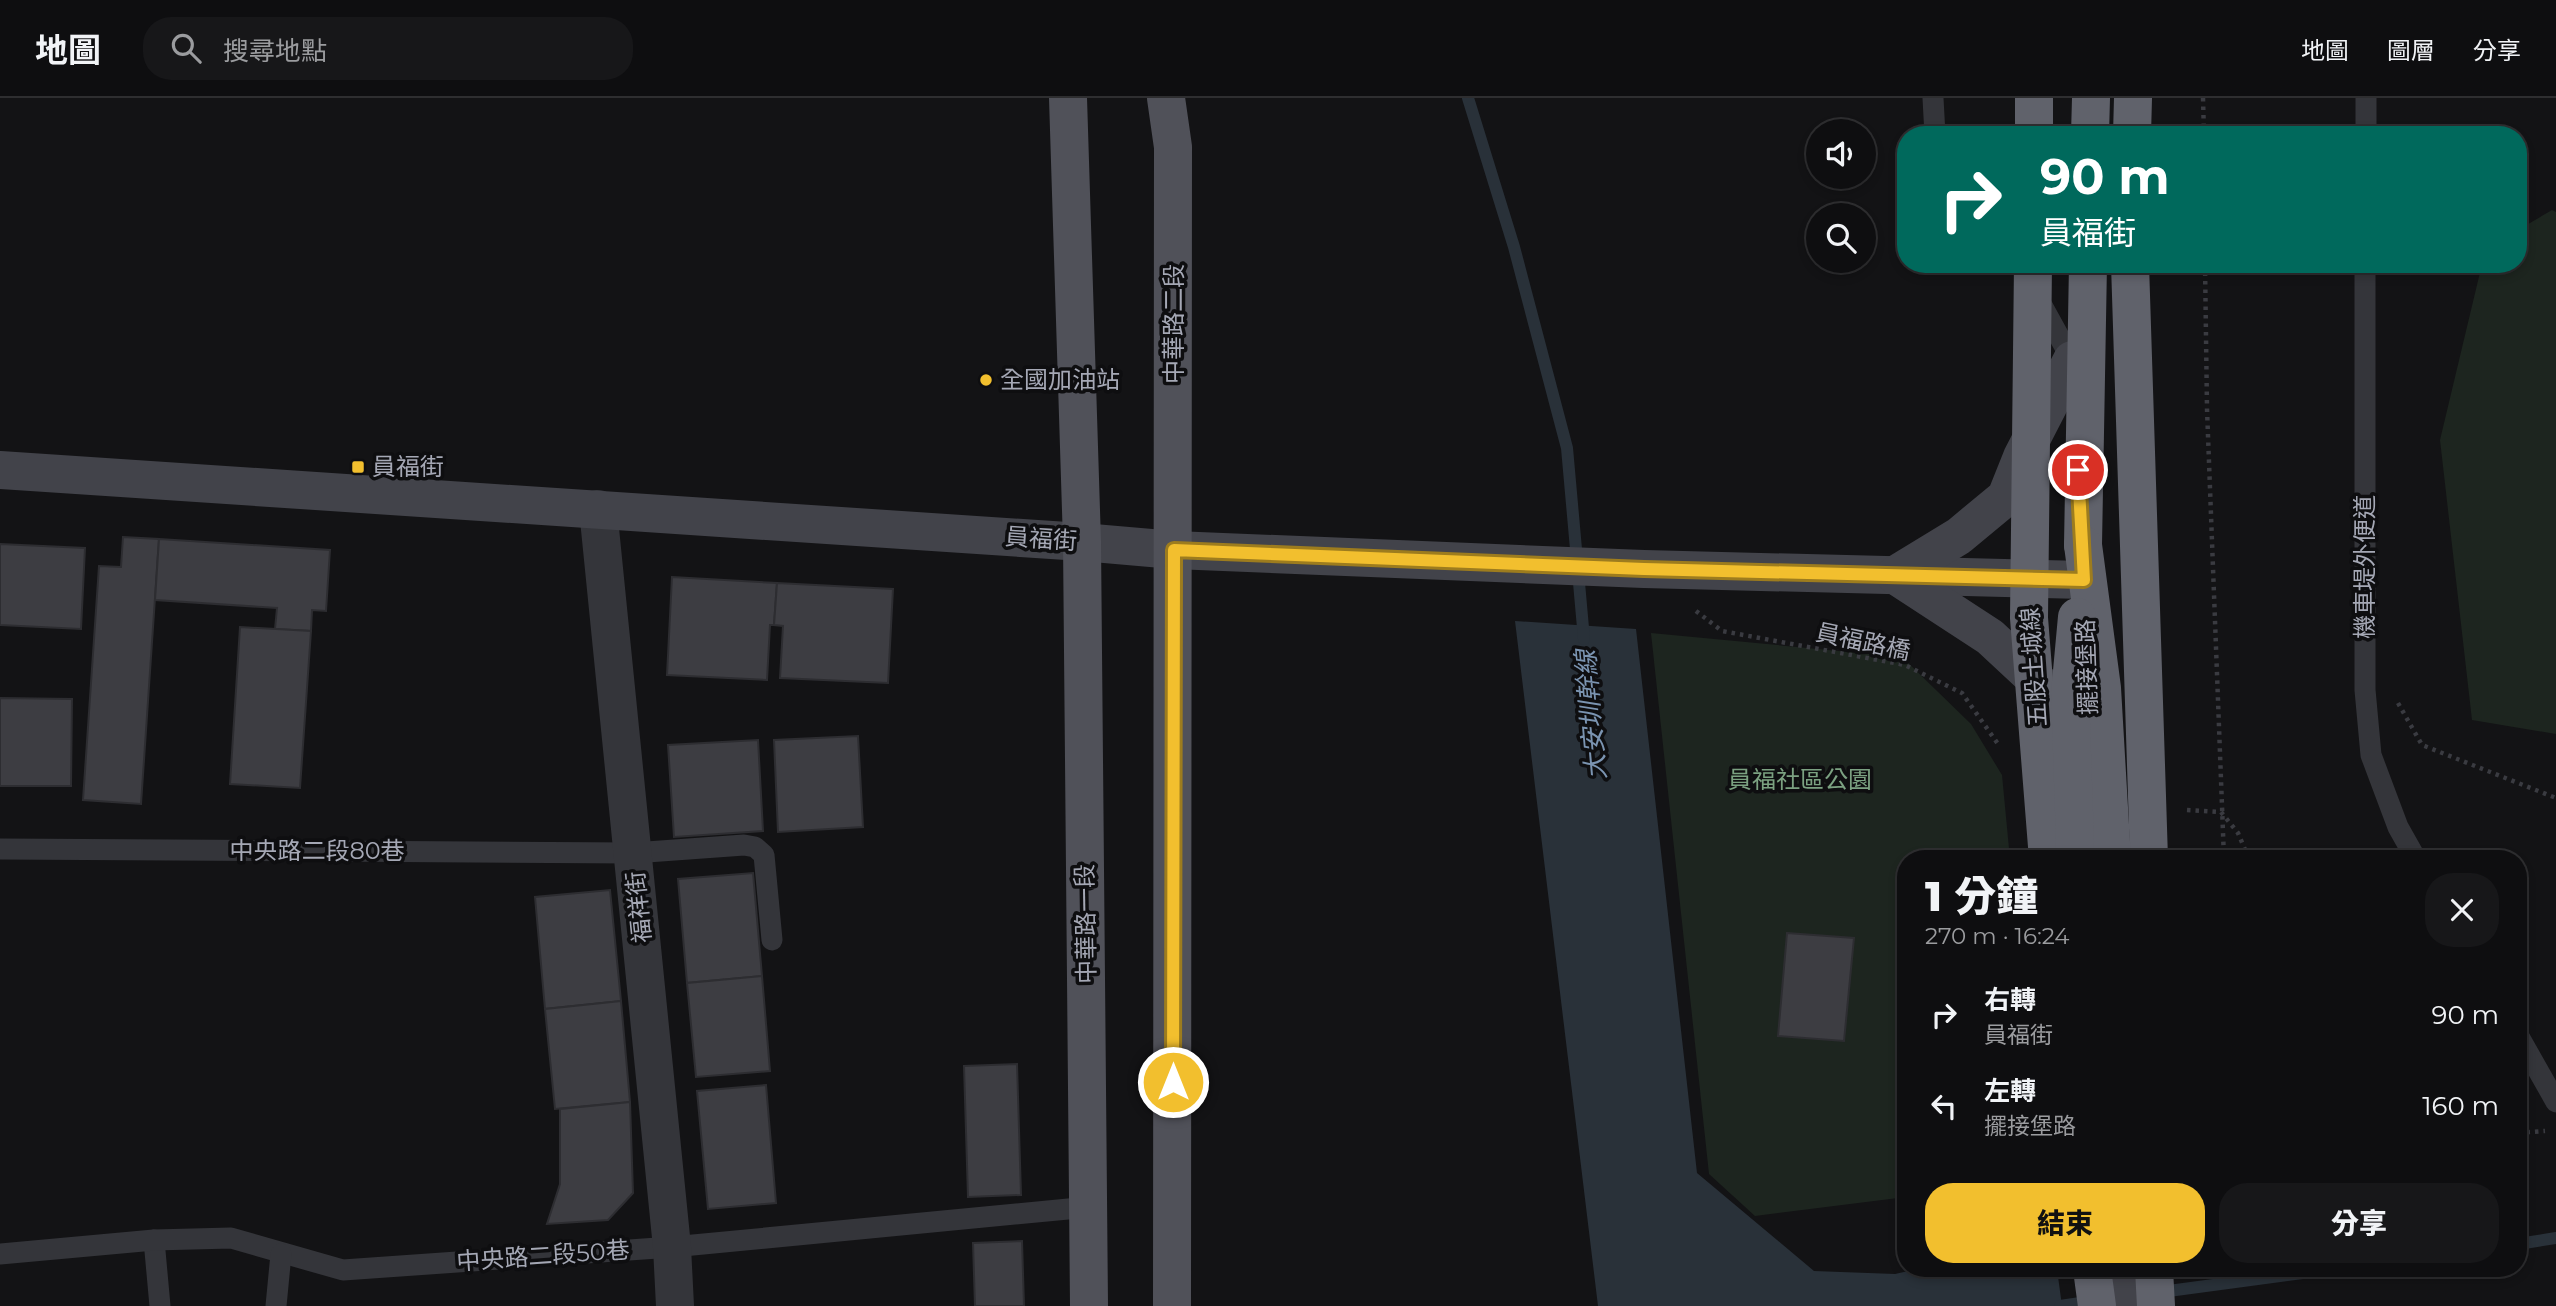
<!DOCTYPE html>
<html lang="zh-TW">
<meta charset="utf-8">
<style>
body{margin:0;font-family:Montserrat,"Noto Sans TC",sans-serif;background:#171719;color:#f1f3f6;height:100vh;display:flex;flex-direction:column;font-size:26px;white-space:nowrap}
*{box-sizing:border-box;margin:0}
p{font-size:23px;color:#9b9c9f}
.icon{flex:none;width:38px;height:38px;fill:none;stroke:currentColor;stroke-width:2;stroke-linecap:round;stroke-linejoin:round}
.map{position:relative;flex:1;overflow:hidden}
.sheet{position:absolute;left:1897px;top:752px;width:630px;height:427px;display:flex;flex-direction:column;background:#0e0e10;border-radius:28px;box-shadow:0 4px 10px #0003,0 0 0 2px #2e2e30}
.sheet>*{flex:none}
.banner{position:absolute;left:1897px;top:28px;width:630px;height:147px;border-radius:28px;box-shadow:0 4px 10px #0003,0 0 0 2px #2e2e30;background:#00695c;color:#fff;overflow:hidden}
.tools{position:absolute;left:1806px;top:21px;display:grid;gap:14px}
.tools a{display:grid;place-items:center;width:70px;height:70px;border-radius:50%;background:#0e0e10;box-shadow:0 4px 10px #0003,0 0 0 2px #2e2e30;font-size:35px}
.pin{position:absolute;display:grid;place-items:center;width:60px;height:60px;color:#fff;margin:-30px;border:4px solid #fff;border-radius:50%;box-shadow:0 2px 7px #0007}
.me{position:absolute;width:77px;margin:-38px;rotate:0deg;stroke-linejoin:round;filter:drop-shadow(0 0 5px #0008)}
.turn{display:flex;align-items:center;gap:24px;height:147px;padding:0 28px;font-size:32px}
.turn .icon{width:91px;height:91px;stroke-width:2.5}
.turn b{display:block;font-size:49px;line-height:60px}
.round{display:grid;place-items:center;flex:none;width:74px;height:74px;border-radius:28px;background:#171719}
.overview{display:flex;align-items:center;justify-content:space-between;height:119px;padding:0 28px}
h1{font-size:42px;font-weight:800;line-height:52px}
.action{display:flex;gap:14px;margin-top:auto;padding:14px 28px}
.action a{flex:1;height:80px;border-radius:28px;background:#f2bf2e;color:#111;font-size:28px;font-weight:800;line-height:80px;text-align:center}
.action a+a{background:#171719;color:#f1f3f6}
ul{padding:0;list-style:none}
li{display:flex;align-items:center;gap:21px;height:91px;padding:0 28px}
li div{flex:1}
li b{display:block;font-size:26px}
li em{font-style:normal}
header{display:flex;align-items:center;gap:42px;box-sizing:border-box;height:98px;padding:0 35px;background:#0e0e10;border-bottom:2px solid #2e2e30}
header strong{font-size:33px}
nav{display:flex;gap:38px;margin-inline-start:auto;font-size:24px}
.search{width:490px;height:63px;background:#171719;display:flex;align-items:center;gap:18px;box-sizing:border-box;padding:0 24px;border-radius:28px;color:#9b9c9f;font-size:26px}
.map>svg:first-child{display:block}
.green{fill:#1d251f}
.water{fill:#293139}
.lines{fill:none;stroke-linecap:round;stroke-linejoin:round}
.stream{stroke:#293139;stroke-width:12}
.building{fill:#3d3d42;stroke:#2d2d31;stroke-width:2}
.path{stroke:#3a3b41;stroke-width:4.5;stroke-dasharray:3.5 5;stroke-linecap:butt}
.lane{stroke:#34353a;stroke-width:21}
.street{stroke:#34353a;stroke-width:38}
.secondary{stroke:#42434a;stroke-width:38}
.primary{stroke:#505159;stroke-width:38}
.highway{stroke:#60626b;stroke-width:38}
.path-bridge{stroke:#3a3b41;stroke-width:4.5;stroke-dasharray:3.5 5;stroke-linecap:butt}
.highway-bridge{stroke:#60626b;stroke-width:38}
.route-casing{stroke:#9d7c1e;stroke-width:18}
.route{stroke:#f2bf2e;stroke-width:12}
.poi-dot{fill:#f2bf2e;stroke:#0e0e10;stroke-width:2.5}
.labels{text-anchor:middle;stroke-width:7;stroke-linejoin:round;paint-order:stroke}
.street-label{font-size:24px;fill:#a5a8b5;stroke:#0e0e10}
.poi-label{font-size:24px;fill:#a5a8b5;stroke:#0e0e10;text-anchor:start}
.park-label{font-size:24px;fill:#7ba181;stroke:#0e0e10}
.water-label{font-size:26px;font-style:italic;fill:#7b94b1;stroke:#0e0e10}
</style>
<header>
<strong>地圖</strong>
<div class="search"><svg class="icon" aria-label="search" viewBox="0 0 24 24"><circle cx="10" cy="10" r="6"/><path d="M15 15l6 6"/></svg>搜尋地點</div>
<nav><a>地圖</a><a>圖層</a><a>分享</a></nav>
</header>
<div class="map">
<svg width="2556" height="1208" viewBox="0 0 2556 1208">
<rect width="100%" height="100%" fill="#131315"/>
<g class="green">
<path d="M2552,112l4,2v522l-84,-14 -32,-280 42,-176h36v-34z"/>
<path d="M1651,535l251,24 69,67 31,51 8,84h-104v338l-151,19 -46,-42z"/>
</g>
<path class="water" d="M1515,523l121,8 61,544 117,98 81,3 22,-5h140l5,37h-464z"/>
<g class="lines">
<g class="stream">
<path d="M1468,0l46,149 53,201 17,191"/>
<path d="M2518,1146l38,-6"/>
<path d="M2161,1194l172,-23"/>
<path d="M2060,1208l34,-5"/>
</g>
</g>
<g class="building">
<path d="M123,439l36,2 -18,265 -58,-4 16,-234 22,1z"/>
<path d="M159,441l171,11 -4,61 -14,-1 -1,21 -36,-2 2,-21 -122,-8z"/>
<path d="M0,446l85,4 -4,81 -81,-4z"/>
<path d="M672,479l105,6 -3,42h-4l-3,55 -100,-5z"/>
<path d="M777,485l116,6 -5,94 -108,-5 3,-52 -9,-1z"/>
<path d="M240,529l71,4 -11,157 -70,-4z"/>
<path d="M0,600l72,1 -1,87h-71z"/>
<path d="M858,638l5,91 -85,5 -4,-92z"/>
<path d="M758,642l5,91 -89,6 -6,-92z"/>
<path d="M753,775l9,103 -75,7 -9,-104z"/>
<path d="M610,792l11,111 -76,8 -10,-112z"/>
<path d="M1787,835l67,5 -10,103 -66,-5z"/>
<path d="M762,878l8,95 -74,6 -9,-94z"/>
<path d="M621,903l9,101 -75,7 -10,-100z"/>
<path d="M1017,966l4,131 -53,2 -4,-131z"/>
<path d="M766,987l10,118 -68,6 -11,-118z"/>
<path d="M630,1004l3,91 -25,27 -61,4 13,-40v-75z"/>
<path d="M1022,1143l2,65h-49l-2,-63z"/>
</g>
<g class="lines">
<g class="path">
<path d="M2203,0l1,37"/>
<path d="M2205,166l2,145 17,450"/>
<path d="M1696,513l26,20 183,34 57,28 36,51"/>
<path d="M2398,605l24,42 134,53"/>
<path d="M2221,714l17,21 11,26"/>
<path d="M2518,1035l27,-2"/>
</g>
<g class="lane">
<path d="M1933,0l2,37"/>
<path d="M2366,37v-37"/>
<path d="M2365,166v426l6,65 27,72 18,32"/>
<path d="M2039,202l33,60"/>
<path d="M0,751l633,4 111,-8 11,2 9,8 8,85"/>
<path d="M2518,937l38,67"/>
<path d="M154,1142l6,66"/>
<path d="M0,1156l154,-14 77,-2 112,32 329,-23 417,-40"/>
<path d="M276,1208l5,-52"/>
</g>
<path class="street" d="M598,411l74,738 3,59"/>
<g class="secondary">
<path d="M0,372l1082,72 92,8 470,19 440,11"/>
<path d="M2050,595l-60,-56 -95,-62 64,-39 47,-39 16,-40 50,-97"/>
<path d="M2122,1171l2,37"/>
</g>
<g class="primary">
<path d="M1068,0l14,444 7,764"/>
<path d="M1166,0l7,49 -1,1159"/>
</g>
<g class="highway">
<path d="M2034,37v-37"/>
<path d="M2090,37l1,-37"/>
<path d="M2132,37l1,-37"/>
<path d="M2083,447l5,-281"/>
<path d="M2092,1171l5,37"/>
<path d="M2154,1171l2,37"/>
</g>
<path class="path-bridge" d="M2187,712l34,2"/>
<g class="highway-bridge">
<path d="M2033,166l-4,354 19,241"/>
<path d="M2130,166l19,595"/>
<path d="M2083,447l19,143 10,171"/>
<path d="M2074,761l1,-18 -5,-148 7,-76"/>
</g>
</g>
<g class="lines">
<g class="route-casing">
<path id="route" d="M1173,984l1,-532 470,19 440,11 -6,-110"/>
</g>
<use href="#route" class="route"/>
</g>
<g class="poi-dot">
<circle cx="986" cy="282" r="7"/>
<rect x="351" y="362" width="14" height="14" rx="3.5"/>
</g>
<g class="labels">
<g class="street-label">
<text transform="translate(1174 226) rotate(-90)" y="8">中華路二段</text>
<text transform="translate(1041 441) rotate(4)" y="8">員福街</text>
<text transform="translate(2365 469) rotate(-90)" y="8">機車堤外便道</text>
<text transform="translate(1863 544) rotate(12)" y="8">員福路橋</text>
<text transform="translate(2034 569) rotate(-94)" y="8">五股土城線</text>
<text transform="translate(2087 569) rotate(-92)" y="8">擺接堡路</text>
<text x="317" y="761">中央路二段80巷</text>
<text transform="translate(639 809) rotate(-96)" y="8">福祥街</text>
<text transform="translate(1086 826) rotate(-91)" y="8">中華路一段</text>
<text transform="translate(543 1158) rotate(-4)" y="8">中央路二段50巷</text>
</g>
<g class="poi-label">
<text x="1000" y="290">全國加油站</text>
<text x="372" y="377">員福街</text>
</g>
<g class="park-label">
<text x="1800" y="690">員福社區公園</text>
</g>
<g class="water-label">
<text transform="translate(1591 617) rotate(-95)" y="9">大安圳幹線</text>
</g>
</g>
</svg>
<div class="tools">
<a><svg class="icon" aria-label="sound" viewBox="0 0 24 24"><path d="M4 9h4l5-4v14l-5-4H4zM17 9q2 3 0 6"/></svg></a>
<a><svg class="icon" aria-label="search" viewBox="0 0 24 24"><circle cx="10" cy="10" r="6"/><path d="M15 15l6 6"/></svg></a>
</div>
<div class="pin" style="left:2078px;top:372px;background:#d93025"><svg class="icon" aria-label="arrive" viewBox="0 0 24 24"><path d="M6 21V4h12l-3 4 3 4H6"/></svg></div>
<svg class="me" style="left:1173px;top:984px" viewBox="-20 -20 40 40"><circle r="17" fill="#f2bf2e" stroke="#fff" stroke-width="3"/><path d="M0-11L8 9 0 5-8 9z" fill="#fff"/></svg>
<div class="banner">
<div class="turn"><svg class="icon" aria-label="right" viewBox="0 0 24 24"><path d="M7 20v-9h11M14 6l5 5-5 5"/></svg><div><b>90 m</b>員福街</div></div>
</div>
<section class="sheet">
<div class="overview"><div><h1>1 分鐘</h1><p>270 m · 16:24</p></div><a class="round"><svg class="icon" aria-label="close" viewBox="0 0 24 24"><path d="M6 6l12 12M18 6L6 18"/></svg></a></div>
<ul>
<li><svg class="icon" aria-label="right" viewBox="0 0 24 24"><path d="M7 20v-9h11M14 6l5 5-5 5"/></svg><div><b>右轉</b><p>員福街</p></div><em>90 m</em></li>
<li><svg class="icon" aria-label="left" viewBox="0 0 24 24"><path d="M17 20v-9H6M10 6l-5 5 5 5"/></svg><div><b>左轉</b><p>擺接堡路</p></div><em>160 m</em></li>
</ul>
<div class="action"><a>結束</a><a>分享</a></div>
</section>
</div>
